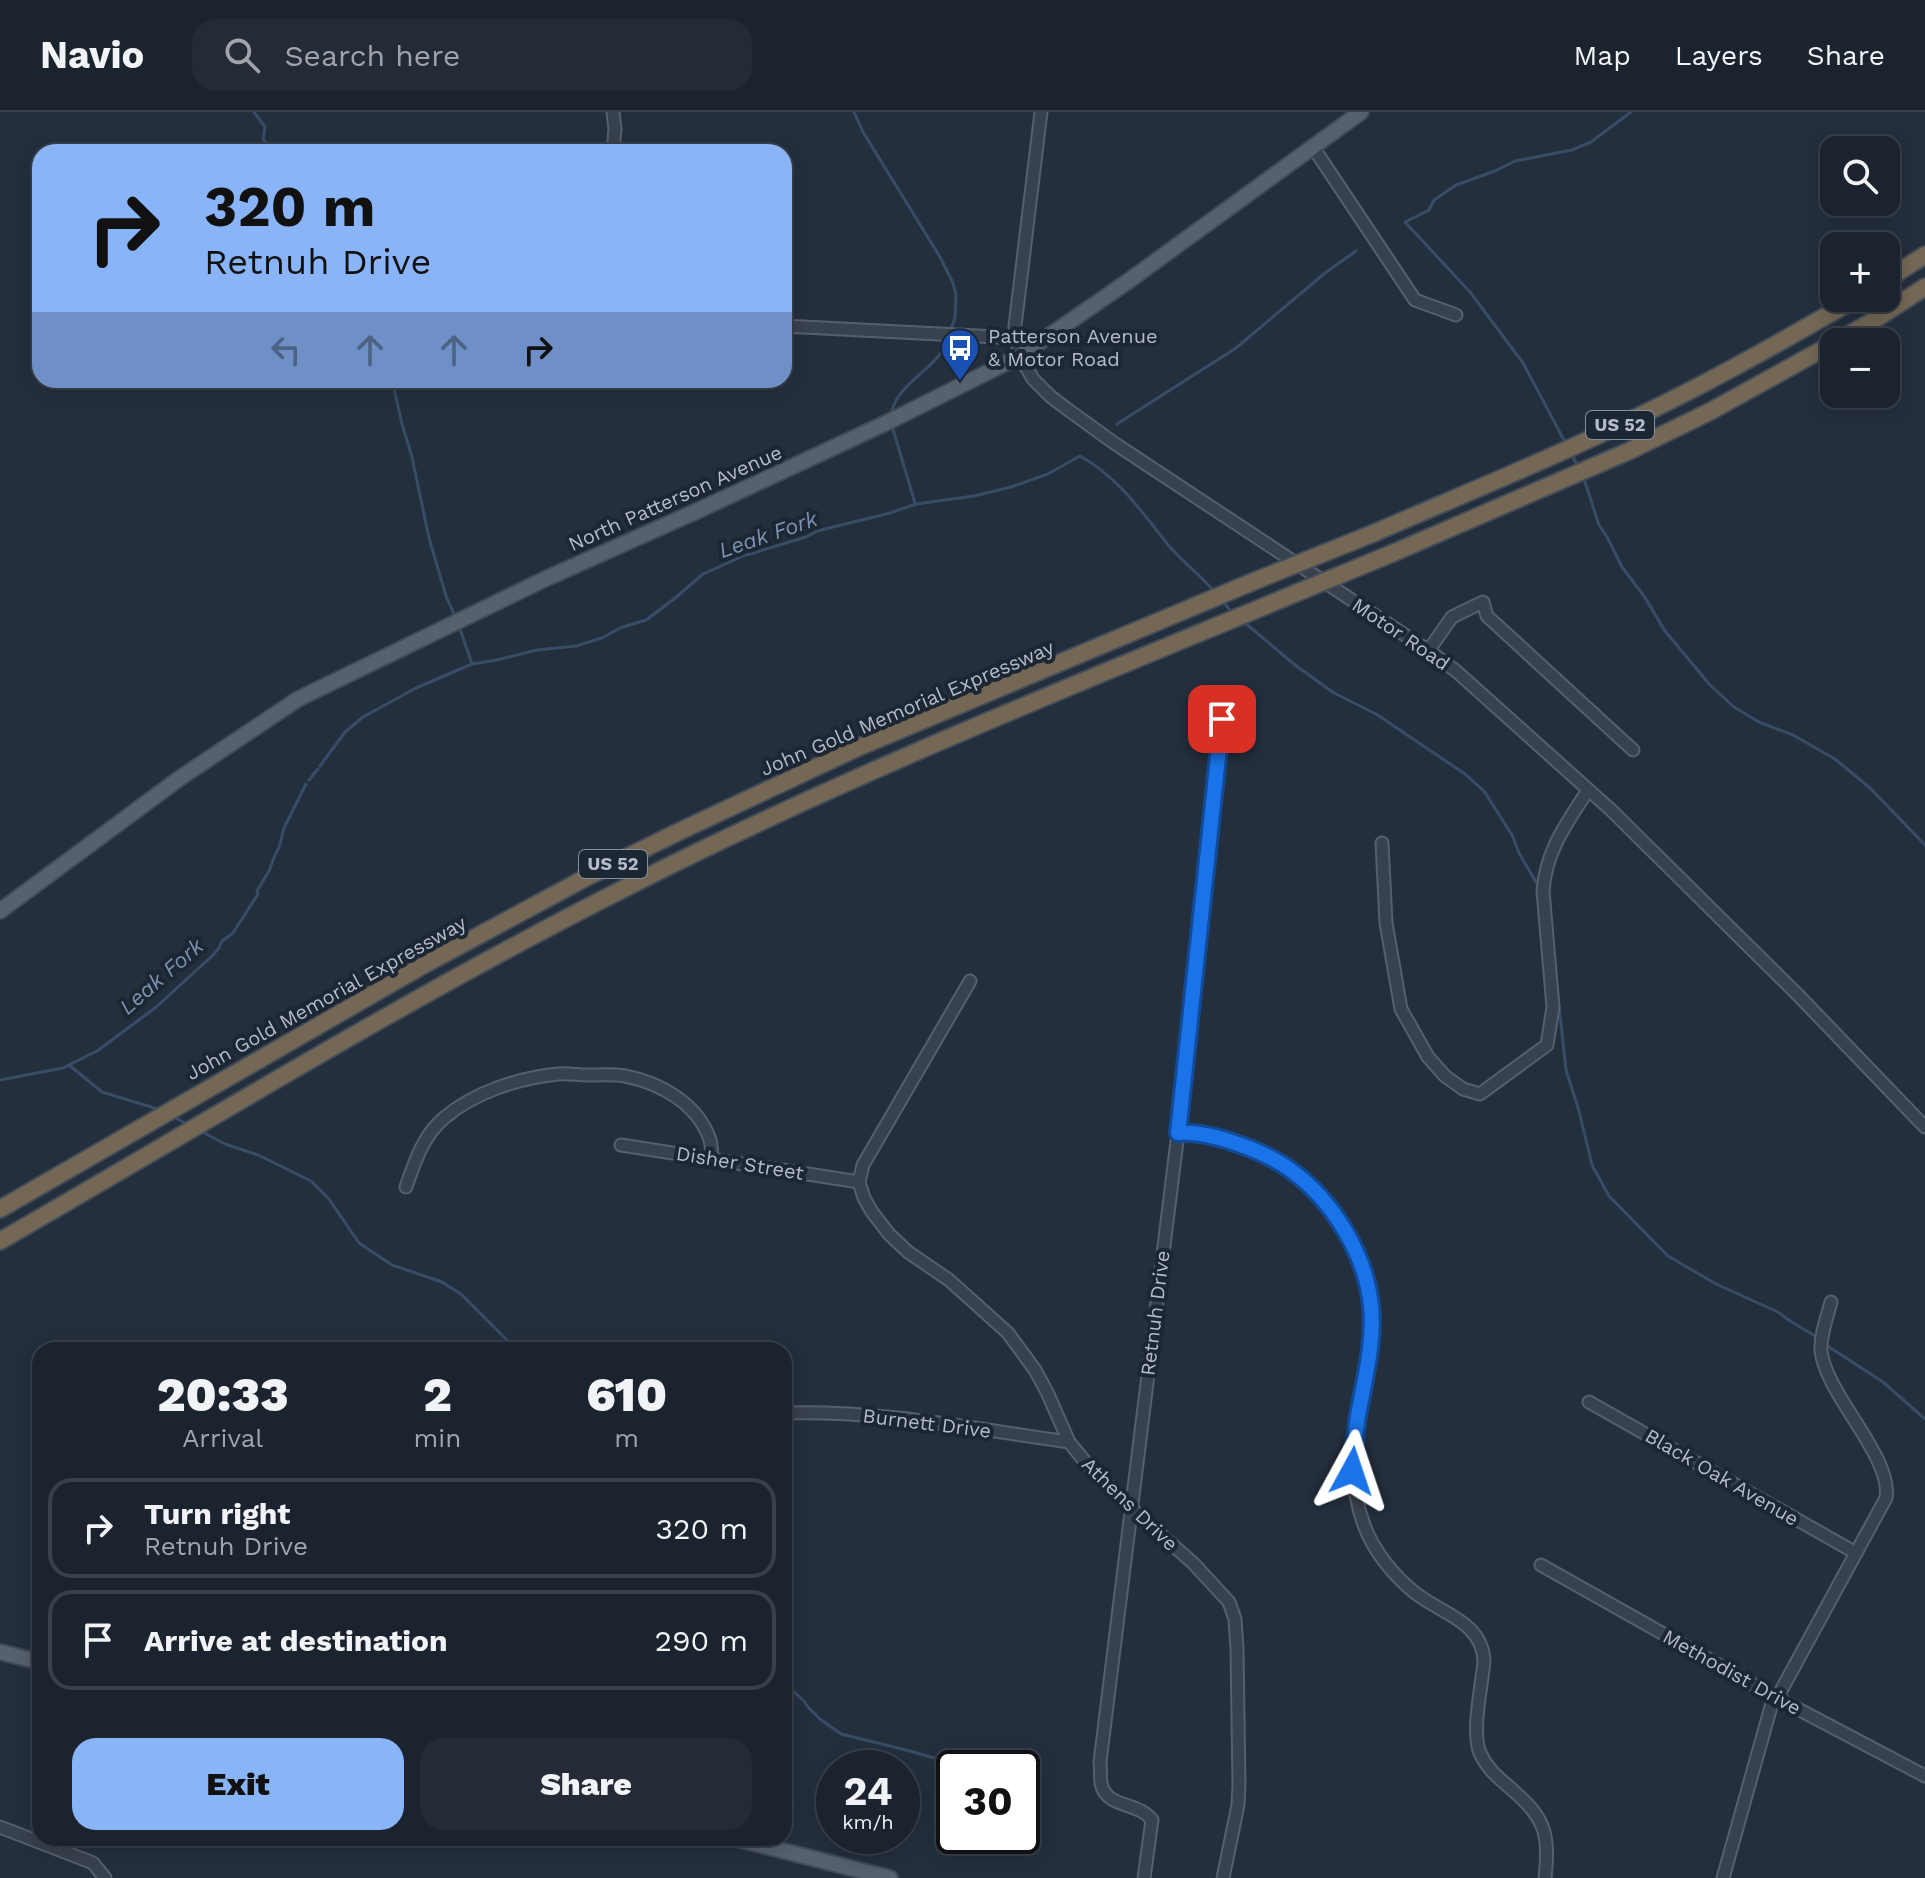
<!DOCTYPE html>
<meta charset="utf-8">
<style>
body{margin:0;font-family:"Work Sans",sans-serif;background:#242b36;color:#f1f3f6;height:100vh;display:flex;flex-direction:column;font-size:30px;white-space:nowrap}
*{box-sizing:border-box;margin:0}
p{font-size:26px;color:#a0a4aa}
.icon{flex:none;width:44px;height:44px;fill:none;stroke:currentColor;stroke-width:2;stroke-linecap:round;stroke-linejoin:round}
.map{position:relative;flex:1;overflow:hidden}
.details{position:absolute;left:32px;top:1230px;width:760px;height:504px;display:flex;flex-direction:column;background:#1b232e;border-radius:24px;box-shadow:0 4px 20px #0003,0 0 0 2px #39404a}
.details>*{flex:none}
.top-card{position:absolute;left:32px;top:32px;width:760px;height:244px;border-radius:24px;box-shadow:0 4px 20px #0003,0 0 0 2px #39404a;background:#8ab4f8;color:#111;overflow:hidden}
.fabs{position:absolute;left:1820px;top:24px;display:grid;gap:16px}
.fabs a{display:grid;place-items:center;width:80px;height:80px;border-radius:16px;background:#1b232e;box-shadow:0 4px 20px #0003,0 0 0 2px #39404a;font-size:40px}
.speed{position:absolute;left:816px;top:1638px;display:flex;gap:16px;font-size:40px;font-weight:700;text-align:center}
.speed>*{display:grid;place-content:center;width:104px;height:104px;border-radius:50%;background:#1b232e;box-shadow:0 4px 20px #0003,0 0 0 2px #39404a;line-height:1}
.speed small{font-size:20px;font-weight:400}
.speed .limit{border:4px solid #111;border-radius:12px;background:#fff;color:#111}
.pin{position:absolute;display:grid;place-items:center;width:68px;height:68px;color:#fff;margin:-34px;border-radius:16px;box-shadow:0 4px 12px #0006}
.me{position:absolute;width:88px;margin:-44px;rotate:5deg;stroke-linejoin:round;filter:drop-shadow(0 0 6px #0008)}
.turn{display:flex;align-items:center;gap:28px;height:168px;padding:0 40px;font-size:36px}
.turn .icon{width:104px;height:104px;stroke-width:2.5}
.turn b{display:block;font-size:56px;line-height:68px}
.lanes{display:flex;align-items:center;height:76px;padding:0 40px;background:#0003;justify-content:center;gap:40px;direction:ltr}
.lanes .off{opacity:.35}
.eta{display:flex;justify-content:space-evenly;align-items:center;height:136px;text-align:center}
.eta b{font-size:48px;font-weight:800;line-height:56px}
.action{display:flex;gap:16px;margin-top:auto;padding:16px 40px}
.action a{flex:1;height:92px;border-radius:24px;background:#8ab4f8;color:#111;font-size:32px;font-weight:800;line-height:92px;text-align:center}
.action a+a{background:#242b36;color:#f1f3f6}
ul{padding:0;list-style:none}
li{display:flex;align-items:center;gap:24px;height:100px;margin:0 16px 12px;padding:0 24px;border:4px solid #39404a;border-radius:24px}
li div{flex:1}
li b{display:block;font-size:30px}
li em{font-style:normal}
header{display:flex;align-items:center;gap:48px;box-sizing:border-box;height:112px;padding:0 40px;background:#1b232e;border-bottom:2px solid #39404a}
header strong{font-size:38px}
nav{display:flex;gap:44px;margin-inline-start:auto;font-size:28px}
.search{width:560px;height:72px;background:#242b36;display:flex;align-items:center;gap:20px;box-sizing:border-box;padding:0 28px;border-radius:24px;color:#a0a4aa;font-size:30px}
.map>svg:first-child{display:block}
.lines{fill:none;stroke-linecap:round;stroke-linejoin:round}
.stream{stroke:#394c67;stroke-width:3}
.minor-casing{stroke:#565f6c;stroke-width:15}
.major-casing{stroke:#414a57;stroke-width:18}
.highway-casing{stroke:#434c59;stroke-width:20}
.minor{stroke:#38414e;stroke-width:11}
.major{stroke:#56606e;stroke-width:14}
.highway{stroke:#746855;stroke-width:16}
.highway-bridge-casing{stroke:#434c59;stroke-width:20;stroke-linecap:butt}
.highway-bridge{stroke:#746855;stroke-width:16}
.route-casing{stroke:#114b97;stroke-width:20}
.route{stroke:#1a73e8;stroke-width:14}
.labels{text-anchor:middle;stroke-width:8;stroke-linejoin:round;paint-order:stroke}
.shield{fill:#1d2633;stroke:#878f9c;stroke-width:2}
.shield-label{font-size:18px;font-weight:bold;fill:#b4bcc9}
.poi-label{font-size:20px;fill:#b4bcc9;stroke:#1d2633;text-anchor:start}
.street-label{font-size:20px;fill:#b4bcc9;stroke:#1d2633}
.water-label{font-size:22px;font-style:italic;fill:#7c92b1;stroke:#1d2633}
</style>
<header>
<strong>Navio</strong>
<div class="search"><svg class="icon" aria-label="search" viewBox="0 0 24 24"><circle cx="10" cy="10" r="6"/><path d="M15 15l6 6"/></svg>Search here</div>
<nav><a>Map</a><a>Layers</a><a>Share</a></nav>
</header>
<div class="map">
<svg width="1925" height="1766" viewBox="0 0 1925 1766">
<rect width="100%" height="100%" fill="#242f3e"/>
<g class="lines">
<g class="stream">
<path d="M254,0l11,15 -2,12 11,13"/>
<path d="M854,0l9,20 77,125 13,26 3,11 -1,24 -5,14"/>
<path d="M392,268l10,44 10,33 17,81 17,58 9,20"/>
<path d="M891,303c5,-33 47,-45 57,-76"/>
<path d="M1117,312l119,-76 89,-75 31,-22"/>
<path d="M892,314l23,77"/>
<path d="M1566,332l-43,-81 -53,-71 -65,-70 24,-12 5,-10 22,-15 39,-14 20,-10 57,-11 19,-8 40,-30"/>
<path d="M1571,342l8,14"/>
<path d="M1584,367l15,46 8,12 15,30 22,29 21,35 45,54 24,22 25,15 34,13 42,24 35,29 55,57"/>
<path d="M1221,488l11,12"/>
<path d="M1244,510l51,43 39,28 42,21 89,60 19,17 28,44 7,18 21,36"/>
<path d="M459,514l13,38"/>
<path d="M320,654l25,-34 18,-15 53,-29 56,-24 25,-4 40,-10 39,-4 26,-8 18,-10 26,-8 28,-21 29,-25 40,-18 63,-19 11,-6 73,-18 26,-9 58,-8 37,-9 37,-13 32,-18c37,20 63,57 89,90 14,16 31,29 45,45"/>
<path d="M309,668l9,-11"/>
<path d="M1554,847l12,111 13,41 13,54 17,31 59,60 48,28 62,28 12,9 27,16"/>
<path d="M69,953l33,27 59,18"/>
<path d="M0,968l63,-12 34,-17 58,-43 56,-51 8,-9 3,-7 11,-8 25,-39 -1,-3 12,-20 6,-16 4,-7 5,-20 22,-44"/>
<path d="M174,1005l15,8"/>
<path d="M199,1018l26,14 33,11 53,26 18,18 30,44 33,22 50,17 19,12 48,48 12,8"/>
<path d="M1826,1233l57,37 42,37"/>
<path d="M784,1571l20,18 4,6 12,12 21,15 69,17c19,6 40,11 60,17"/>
</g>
<g class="minor-casing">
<g id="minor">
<path d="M613,0l2,17 -2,23"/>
<path d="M1041,0l-26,214 1,12 4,18 13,23 17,17 17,13 47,34 318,210 24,18 155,139 187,185 127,132"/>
<path d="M1313,35l102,153 41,15"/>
<path d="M784,214l232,12"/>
<path d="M1428,539l24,-34 31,-15 4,14 146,134"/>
<path d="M1382,731l4,80 15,86 27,48 17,19 18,13 17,5 67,-49 6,-38 -10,-116c3,-41 24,-68 45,-101"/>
<path d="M970,869l-107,184 -4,17 5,16 8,14 17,22 19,18 41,28 59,53 27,37 12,22 22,50 18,22 44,44 63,56 35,38 6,17 2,30 2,135 -1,21 -15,73"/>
<path d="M1178,1021c36,-3 78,15 108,34 25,16 46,41 60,67 13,23 23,48 25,75 6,74 -36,139 -7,216 9,25 29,50 50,67 27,22 68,29 70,69 -2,24 -13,71 -4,92 7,15 16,23 28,33 36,31 42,44 37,92"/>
<path d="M621,1033l238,37"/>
<path d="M406,1075c9,-26 17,-51 38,-69 31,-26 74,-40 114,-44 10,-1 20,1 30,1 12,0 26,-1 37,1 36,7 73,28 85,64 2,6 1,13 2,19"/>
<path d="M1589,1290l267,151"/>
<path d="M784,1301c95,-3 191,16 285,29"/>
<path d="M1541,1453l236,133 148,78"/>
<path d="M0,1715l93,36 12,15"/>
<path d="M1144,1766l8,-58c-14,-19 -46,-11 -51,-37 -1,-7 0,-14 -1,-21l78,-629 44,-414"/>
<path d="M1723,1766l49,-175 5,-5 109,-200c7,-41 -60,-103 -65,-147 -1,-16 6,-33 10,-49"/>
</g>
</g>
<g class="major-casing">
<g id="major">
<path d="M0,799l180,-133 118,-79 247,-120 152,-68 189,-88 134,-67 107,-74 234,-170"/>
<path d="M0,1540l40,10"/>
<path d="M733,1726l157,40"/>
</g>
</g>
<g class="highway-casing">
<g id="highway">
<path d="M1886,168l39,-25"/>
<path d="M1835,230l36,-20 54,-35"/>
<path d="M1374,421c76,-33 154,-65 229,-100 88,-40 171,-87 254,-135"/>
<path d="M1393,441l236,-102 80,-39 125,-69"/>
<path d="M0,1097l420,-242 169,-91 89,-44 181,-85 398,-167"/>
<path d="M0,1129c210,-121 416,-248 633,-357 205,-104 419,-190 632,-278"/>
</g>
</g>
<use href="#minor" class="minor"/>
<use href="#major" class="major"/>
<use href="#highway" class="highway"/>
<g class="highway-bridge-casing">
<g id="highway-bridge">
<path d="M1257,468l117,-47"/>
<path d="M1265,494l128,-53"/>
</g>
</g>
<use href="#highway-bridge" class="highway-bridge"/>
</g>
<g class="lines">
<g class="route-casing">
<path id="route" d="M1222,607l-44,414c20,-2 41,4 60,11 18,6 38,15 54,27 41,30 74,84 79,135 4,39 -8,78 -14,116 -2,16 -3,32 -5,49"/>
</g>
<use href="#route" class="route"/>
</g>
<defs>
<g id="bus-pin" transform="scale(2)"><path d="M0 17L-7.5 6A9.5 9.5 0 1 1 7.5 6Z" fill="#1a4fb4" stroke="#1d2633"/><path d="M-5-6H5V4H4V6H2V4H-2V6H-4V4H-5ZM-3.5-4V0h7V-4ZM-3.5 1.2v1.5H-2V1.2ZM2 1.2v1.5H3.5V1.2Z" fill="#fff"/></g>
</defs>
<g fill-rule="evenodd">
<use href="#bus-pin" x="960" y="236"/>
</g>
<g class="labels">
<g class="shield">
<rect x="1586" y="299" width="68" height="28" rx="6"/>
<rect x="579" y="738" width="68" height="28" rx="6"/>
</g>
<g class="shield-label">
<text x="1620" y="319">US 52</text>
<text x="613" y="758">US 52</text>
</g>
<g class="poi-label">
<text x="988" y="231">Patterson Avenue<tspan x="988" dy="23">&amp; Motor Road</tspan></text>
</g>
<g class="street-label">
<text transform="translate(675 386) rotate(-24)" y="7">North Patterson Avenue</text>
<text transform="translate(1401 522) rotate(34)" y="7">Motor Road</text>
<text transform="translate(907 596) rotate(-23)" y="7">John Gold Memorial Expressway</text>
<text transform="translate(326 886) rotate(-29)" y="7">John Gold Memorial Expressway</text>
<text transform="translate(740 1051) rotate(9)" y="7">Disher Street</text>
<text transform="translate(1155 1201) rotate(-83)" y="7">Retnuh Drive</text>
<text transform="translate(927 1311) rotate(7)" y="7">Burnett Drive</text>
<text transform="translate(1722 1365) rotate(30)" y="7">Black Oak Avenue</text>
<text transform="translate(1130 1392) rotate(44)" y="7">Athens Drive</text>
<text transform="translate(1732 1560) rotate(29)" y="7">Methodist Drive</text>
</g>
<g class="water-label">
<text transform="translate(768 422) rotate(-19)" y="8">Leak Fork</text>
<text transform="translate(161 864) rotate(-41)" y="8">Leak Fork</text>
</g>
</g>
</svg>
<div class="fabs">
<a><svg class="icon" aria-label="search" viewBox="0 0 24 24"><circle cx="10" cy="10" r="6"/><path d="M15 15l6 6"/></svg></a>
<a>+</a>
<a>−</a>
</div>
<div class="speed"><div>24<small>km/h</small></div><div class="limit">30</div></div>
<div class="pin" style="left:1222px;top:607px;background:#d93025"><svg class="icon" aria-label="arrive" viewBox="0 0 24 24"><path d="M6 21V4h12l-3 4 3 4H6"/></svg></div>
<svg class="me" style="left:1352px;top:1359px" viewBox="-20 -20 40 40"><path d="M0-17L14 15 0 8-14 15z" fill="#1a73e8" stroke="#fff" stroke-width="4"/></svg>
<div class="top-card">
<div class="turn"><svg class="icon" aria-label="right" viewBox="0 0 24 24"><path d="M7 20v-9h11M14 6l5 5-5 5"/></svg><div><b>320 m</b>Retnuh Drive</div></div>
<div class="lanes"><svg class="icon off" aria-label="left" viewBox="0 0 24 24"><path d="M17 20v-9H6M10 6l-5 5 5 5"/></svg><svg class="icon off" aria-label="ahead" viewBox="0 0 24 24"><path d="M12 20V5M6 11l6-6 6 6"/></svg><svg class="icon off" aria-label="ahead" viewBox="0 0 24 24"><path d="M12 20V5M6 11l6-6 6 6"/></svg><svg class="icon" aria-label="right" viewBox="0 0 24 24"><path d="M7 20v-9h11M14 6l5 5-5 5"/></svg></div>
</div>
<section class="details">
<div class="eta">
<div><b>20:33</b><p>Arrival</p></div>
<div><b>2</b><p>min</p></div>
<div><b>610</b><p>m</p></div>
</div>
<ul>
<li><svg class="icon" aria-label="right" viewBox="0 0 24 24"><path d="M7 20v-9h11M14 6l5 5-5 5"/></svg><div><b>Turn right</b><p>Retnuh Drive</p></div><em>320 m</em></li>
<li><svg class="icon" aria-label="arrive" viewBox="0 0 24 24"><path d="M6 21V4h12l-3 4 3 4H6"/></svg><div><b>Arrive at destination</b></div><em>290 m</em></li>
</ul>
<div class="action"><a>Exit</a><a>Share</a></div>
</section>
</div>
